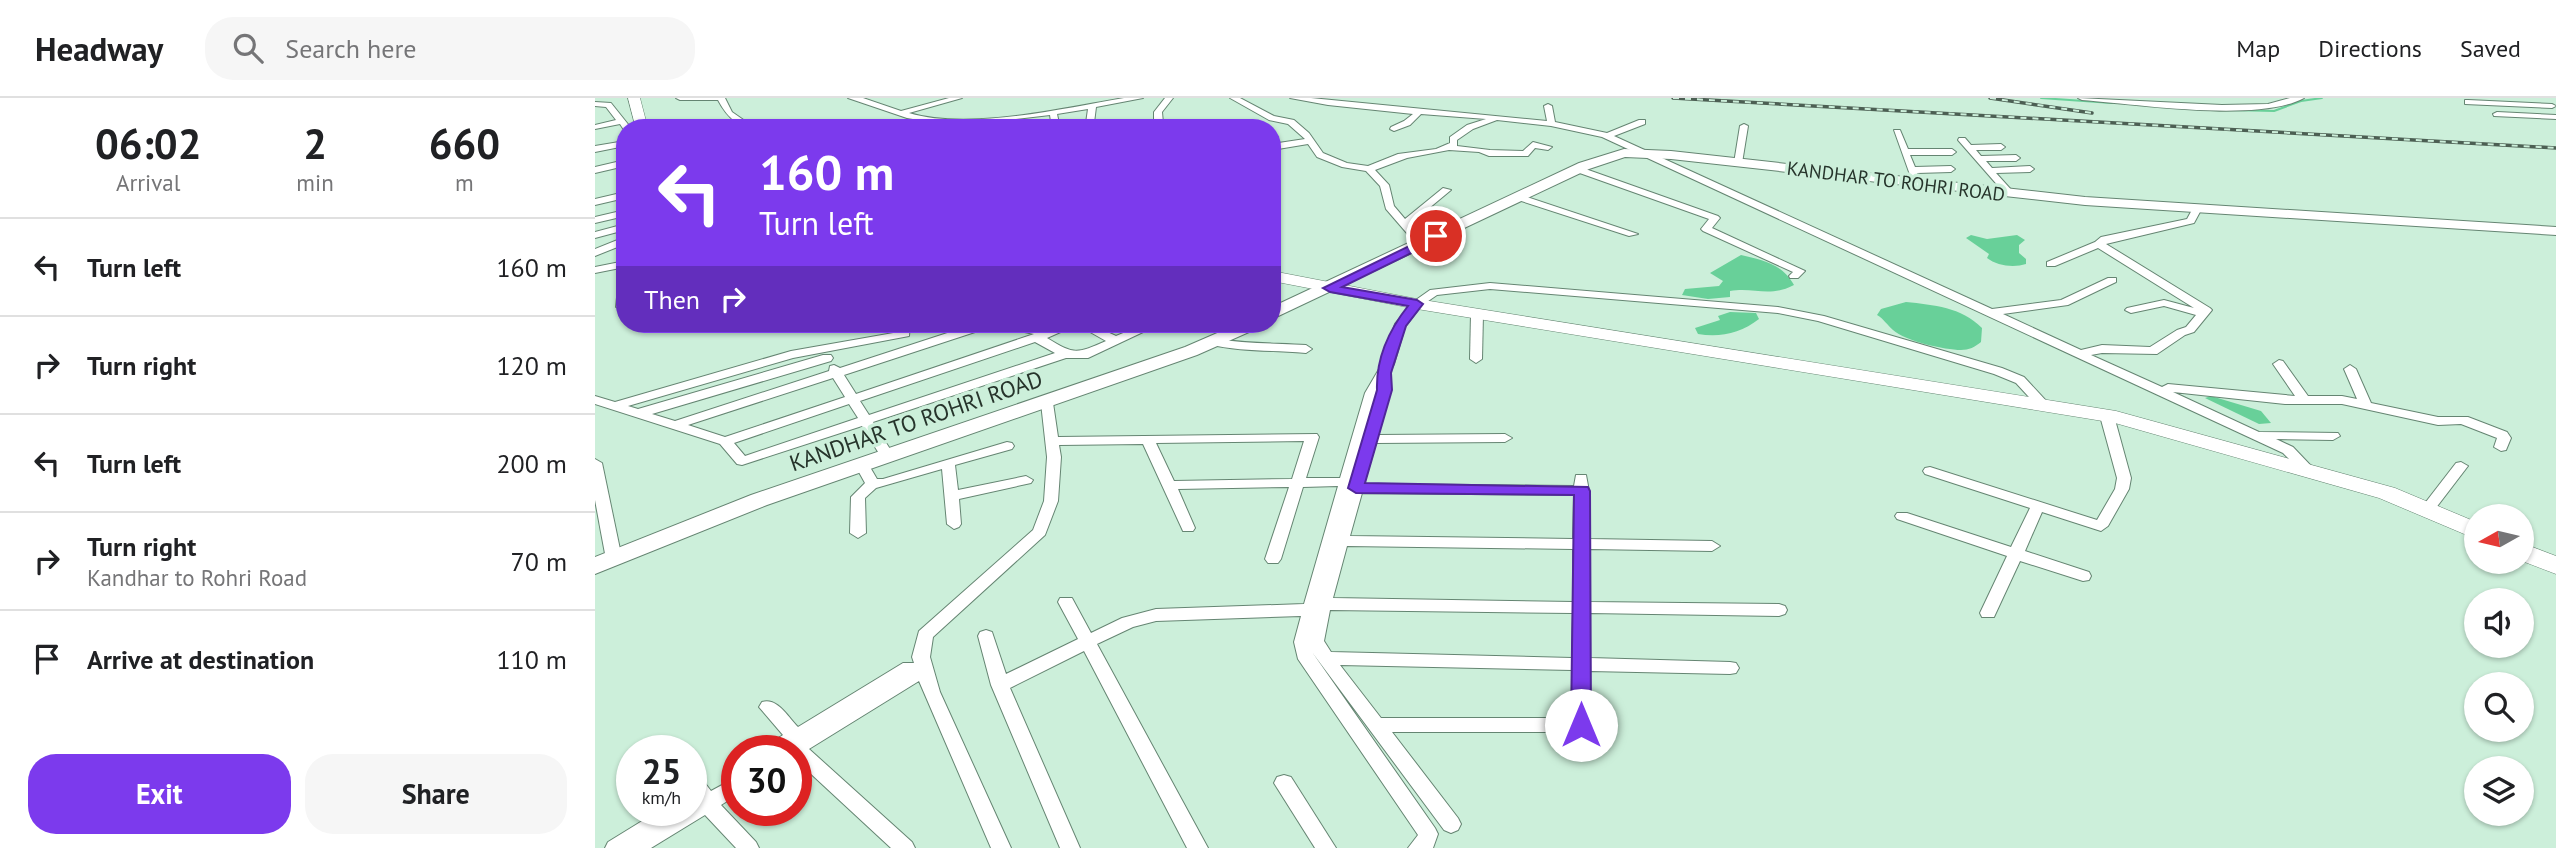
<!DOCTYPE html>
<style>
body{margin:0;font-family:"PT Sans",sans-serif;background:#f6f6f6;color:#202124;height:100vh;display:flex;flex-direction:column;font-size:26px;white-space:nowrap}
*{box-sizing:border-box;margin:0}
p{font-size:23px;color:#757577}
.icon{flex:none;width:38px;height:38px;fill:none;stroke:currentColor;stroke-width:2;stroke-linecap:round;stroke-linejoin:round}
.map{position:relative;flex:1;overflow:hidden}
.panel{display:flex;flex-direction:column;background:#fff;width:595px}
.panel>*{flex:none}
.top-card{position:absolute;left:21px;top:21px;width:665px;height:214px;border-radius:28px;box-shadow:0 2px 5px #0004;background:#7c3aed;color:#fff;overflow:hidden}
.needle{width:46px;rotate:262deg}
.fabs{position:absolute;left:1869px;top:406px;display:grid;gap:14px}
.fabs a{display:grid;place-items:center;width:70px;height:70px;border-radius:50%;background:#fff;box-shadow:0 2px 5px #0004;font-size:35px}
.speed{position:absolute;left:21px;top:637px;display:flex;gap:14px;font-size:35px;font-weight:700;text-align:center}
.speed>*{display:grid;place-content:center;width:91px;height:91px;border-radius:50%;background:#fff;box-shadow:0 2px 5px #0004;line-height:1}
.speed small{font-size:18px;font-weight:400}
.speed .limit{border:10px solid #d22;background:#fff;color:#111}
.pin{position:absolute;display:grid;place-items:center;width:60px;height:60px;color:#fff;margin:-30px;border:4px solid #fff;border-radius:50%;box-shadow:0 2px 7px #0007}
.me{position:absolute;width:77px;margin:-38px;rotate:0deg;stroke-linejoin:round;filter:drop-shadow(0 0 5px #0008)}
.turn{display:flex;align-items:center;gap:24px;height:147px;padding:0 28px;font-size:32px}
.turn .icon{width:91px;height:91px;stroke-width:2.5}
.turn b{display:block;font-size:49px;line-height:60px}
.then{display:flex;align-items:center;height:66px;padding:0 28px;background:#0003;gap:14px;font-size:26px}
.eta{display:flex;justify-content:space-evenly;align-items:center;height:119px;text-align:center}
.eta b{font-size:42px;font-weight:600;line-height:49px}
.action{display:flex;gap:14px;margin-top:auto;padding:14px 28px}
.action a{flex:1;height:80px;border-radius:28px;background:#7c3aed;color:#fff;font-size:28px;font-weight:600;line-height:80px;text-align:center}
.action a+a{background:#f6f6f6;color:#202124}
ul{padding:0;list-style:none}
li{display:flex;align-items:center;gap:21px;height:98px;padding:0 28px;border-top:2px solid #e0e0e0}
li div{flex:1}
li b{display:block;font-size:26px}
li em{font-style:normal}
header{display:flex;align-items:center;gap:42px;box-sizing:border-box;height:98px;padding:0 35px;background:#fff;border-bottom:2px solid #e0e0e0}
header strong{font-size:33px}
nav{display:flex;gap:38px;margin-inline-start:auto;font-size:24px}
.search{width:490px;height:63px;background:#f6f6f6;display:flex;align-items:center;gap:18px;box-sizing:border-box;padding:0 24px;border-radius:28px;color:#757577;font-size:26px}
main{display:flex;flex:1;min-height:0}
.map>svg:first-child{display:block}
.water{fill:#68d099}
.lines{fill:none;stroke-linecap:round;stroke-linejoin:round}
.stream{stroke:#68d099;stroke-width:2}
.street-casing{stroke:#658572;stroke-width:2}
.secondary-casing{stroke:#658572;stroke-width:2}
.primary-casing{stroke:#658572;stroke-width:1}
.street{fill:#fff;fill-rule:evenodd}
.secondary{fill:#fff;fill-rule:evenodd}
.primary{fill:#fff;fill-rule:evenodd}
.rail-casing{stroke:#4c5f53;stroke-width:3.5}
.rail{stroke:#ccefda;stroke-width:2;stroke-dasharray:6;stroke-linecap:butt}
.route{fill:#7c3aed;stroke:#51269a;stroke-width:2}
.labels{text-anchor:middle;stroke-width:7;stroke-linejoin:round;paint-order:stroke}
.far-street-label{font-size:19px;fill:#26342b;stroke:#ccefda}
.street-label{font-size:23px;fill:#26342b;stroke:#ccefda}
</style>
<header>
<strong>Headway</strong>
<div class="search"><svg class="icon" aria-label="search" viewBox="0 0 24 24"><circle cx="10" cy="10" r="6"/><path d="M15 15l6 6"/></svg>Search here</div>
<nav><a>Map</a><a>Directions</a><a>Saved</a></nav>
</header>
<main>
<section class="panel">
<div class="eta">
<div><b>06:02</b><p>Arrival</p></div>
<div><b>2</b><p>min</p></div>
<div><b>660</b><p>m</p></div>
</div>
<ul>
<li><svg class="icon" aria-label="left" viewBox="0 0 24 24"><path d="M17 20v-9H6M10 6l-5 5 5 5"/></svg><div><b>Turn left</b></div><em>160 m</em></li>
<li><svg class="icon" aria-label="right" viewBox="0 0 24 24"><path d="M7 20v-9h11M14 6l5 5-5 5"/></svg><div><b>Turn right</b></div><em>120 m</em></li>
<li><svg class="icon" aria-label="left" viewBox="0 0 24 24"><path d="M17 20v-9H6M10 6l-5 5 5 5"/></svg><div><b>Turn left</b></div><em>200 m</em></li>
<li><svg class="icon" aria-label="right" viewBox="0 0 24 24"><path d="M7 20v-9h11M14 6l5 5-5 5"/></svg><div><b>Turn right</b><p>Kandhar to Rohri Road</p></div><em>70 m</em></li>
<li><svg class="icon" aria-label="arrive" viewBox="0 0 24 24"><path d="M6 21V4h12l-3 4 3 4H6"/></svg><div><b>Arrive at destination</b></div><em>110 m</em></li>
</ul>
<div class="action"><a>Exit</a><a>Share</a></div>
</section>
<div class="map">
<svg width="1961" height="750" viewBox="0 0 1961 750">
<rect width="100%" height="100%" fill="#ccefda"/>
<g class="water">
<path d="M1376,137l16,4 30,-4 8,5 -6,5v8l7,6v5c-12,4 -29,2 -39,-6l2,-4 -23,-16z"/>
<path d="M1146,157c21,5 42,9 53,30 -25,13 -39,2 -64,6v6l-22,2 -26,-4 3,-6 34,-3 4,-5 -13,-8z"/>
<path d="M1311,204c28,3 55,5 76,26l-1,14c-6,5 -12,8 -20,8 -16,0 -56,-9 -68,-20 -6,-5 -9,-11 -16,-15l4,-6z"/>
<path d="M1135,214l26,1 3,6c-18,14 -39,19 -61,15l-3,-6 25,-8 -2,-4z"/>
<path d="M1616,298l50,15 10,12 -12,1 -54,-26z"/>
</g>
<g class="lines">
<g class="stream">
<path d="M1446,0l71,5"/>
<path d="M1636,12l43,1 27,-10 21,-3"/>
</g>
<g class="street-casing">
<g id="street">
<path d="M81,0h49l7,14 23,16c-18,0 -29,-13 -37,-28h-38z"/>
<path d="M253,0h15l38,13 48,-13h13l-53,15c60,18 155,-5 215,-15h19l-47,9 -2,16 -4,2 -4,-2 2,-14 -31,5 3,14h-8l-2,-13 -68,8 -52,-1 -23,-4z"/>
<path d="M570,0h8l-11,14 1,11 45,-2 4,2 -4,2 -51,3 -1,-3 -38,1 -4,-2 4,-2 36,-1v-9z"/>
<path d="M635,0h10l34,18 20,4 15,13 14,20 24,10 21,3 30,-12 38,-5 14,-6v-6l17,-12 19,-6 -65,-5 -11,11 -16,6 -4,-2 1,-2 13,-6 9,-7 -85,-9 -38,-7h21l236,23 -3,-15 4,-2 4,2 3,16 52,11 32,-13h6v4l-31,12 378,173 69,-9 47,-22h8v4l-48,23 -65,9 78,36 21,-5 48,2 27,-17 9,-3 10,-12 -32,-9 -33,7 -6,-3 2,-2 37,-8 30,8 -96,-60 -43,18h-8v-4l48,-20 6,-5 86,-18 6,-11h6l2,2 -7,13 -88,21 104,64 2,2 -18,22 -9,3 -28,19 -55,-1 -11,2 71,32 6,-3 127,12 -22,-32 6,-4 4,1 25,35h34l15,3 -13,-30 6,-4 6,4 15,34 67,14h30l39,15 4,6 -5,12 -5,1 -7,-4 3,-9 -36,-14 -23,1 -96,-21h-57l-112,-12 86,40 79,1 2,3 -7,4 -57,-1 17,8 21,22 -7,4 -5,-1 -19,-19 -681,-316 -51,-11 -54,-6 -24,9 -16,11v6l33,4 33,1 10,-9 19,5 -4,3 -13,-2 -7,8h-39l-10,-4 -30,-2 -42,8 -32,12 14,15 5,21 11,13 38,-31 8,2 -41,34 17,20 -9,2 -32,-37 -6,-23 -14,-15 -24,-4 -25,-10 -9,-13 -36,6v-6l33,-5 -17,-15 -19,-4z"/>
<path d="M1483,0l144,7 46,-1 22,-6h14c-46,25 -168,6 -222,2z"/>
<path d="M1873,2l84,4 4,2 -4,2 -87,-4v-4z"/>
<path d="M0,4l16,1 20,25 -7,2 -4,-6 -25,5v-4l21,-5 -10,-13 -11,-1z"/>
<path d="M1902,14l59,3v4l-62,-3 -1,-2z"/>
<path d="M1149,26l4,2 -6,37 -4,3 -4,-3 6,-37z"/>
<path d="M1299,32h6l8,19h44l4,3 -4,3h-42l5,12 36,-1 4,3 -4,3 -34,1 5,11 -8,2z"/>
<path d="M1364,40h6l6,7 30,-1 4,3 -4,3h-25l5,6 35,-1 4,3 -4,3h-30l6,7 38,-2 4,3 -4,3 -34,1 19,21 -8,2 -49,-56z"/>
<path d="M30,43v5l-30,6v-6z"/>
<path d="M30,62v6l-30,7v-6z"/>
<path d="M982,68l141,50 2,2 -8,10 93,43 -7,7h-8l-1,-2 4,-4 -90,-41 -2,-2 8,-10 -135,-48 -1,-2z"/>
<path d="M30,94v6l-30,7v-6z"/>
<path d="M920,97h6l117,39 -9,2 -114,-37z"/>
<path d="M30,112v6l-30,7v-6z"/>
<path d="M30,126v6l-30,8v-6z"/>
<path d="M30,139v7l-30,12v-7z"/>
<path d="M30,163v49l-9,-3 4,-39 -25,5v-6z"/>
<path d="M895,185l288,24 46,9 178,52 22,9 26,28 -6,4 -5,-1 -23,-25 -22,-9 -176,-53 -40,-8 -288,-24 -53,6 -16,11 -16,21 -11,37 -5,9 1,17 -12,45 127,-1 7,4 -7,4 -129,1 -12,41 210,2 2,-11h10l3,16v48l123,2 8,5 -8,5 -123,-2v53l190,2 6,2 2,4 -2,4 -6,2 -190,-3 1,45 140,4 6,1 3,5 -3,5 -6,1 -140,-3v54l-3,5 -6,2h-189l66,86 3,6 -3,6 -7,3 -7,-3 -132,-178 123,176 3,6 -5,14h-25l10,-13 -120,-176 -4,-17 7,-26 -145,5 -23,6 -36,17 111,204h-21l-103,-197 -74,37 70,160h-20l-69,-163 -13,-49 2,-4 6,-2 6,2 14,42 72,-35 -20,-37 2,-4h12l19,35 31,-15 34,-9 148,-5 34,-118 -35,1 -22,72 -3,4h-10l-3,-4 24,-72 -111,2 17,39 -2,3h-10l-40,-87 -84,1 2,12 -3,44 -13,34 -112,102 -3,20 10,35 71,156h-20l-72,-167 -110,68 103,93 3,6h-24l-95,-88v-9h-32l2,-5 17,-11 -24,-28 3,-5c15,-5 26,15 36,25l105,-64h11l-2,-6 7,-26 114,-101 11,-29 3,-44 -6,-54 1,-3h10l1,3 5,34 259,-3 2,3 -13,41h34l25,-85 17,-29 13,-40 18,-22 17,-12zM709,343l-12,38 -118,2 -18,-38zM767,395l212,2 -1,44 -223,-3zM752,448l226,3v53l-240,-4zM735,512l243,3 -1,45 -241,-6 -7,-11zM745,567l232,5v48h-191z"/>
<path d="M882,213l6,3 -1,45 -6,4 -6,-4 1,-45z"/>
<path d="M303,226h12l-1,12 -116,22 -165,48 10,3 185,-54h8l2,3 -2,3 -179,53 23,7 154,-50 1,-5 4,-1 6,3 135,-44h14l-14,8 -131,43 12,19 178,-60 -38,-8 -2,-2h22l30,6 15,-6h15l-2,2 -27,12c28,17 29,16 59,3l-30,-17h14l26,12 29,-12h15l-72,34h-22l-193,64 22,35 -7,4 -5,-1 -21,-34 -120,39 -5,-1 -17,-20 -125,-40v-8l20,6 176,-51 108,-19zM440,244l20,11 -186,62 -9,-14zM238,280l12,19 -120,40 -37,-12zM254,306l9,14 -113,38 -11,-13z"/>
<path d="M617,240c31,6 63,5 94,7l6,4 -6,4c-33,-3 -66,-1 -98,-9v-4z"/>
<path d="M1512,314l7,4 17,62 -2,11 -21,37 -7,5 -59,-19 -17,39 64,21 2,4 -2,4 -6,1 -63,-20 -26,56h-12l-2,-4 27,-57 -110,-37 -2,-3 2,-3h10l104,34 19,-39 -105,-34 -2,-3 2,-3 5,-1 167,53 18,-31 2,-11 -17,-62z"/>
<path d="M412,344l5,1 2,3 -2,3 -57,16 3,25 68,-14 7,4 -2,3 -72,16 2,25 -2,3 -5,2 -7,-5 -5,-55 -66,19 -11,10 1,35 -8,5 -8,-5 1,-36 14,-14 -10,-18 2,-3h10l10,17h6z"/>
<path d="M0,361l7,4 20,96 -3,4h-10l-3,-4 -11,-59z"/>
<path d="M1866,364l7,4 -36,47h-10l-2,-3 2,-3 34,-44z"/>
<path d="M96,674l7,2 13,17 26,-14v18l-16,10 35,37 3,6h-23l-31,-33 -54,33h-46l3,-6 52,-32h31v-7l5,-3 -5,-6z"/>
<path d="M689,677l7,2 45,71h-21l-41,-65 3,-6z"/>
</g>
</g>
<g class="secondary-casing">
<g id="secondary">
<path d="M1029,51l47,2 414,46 471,30v8l-471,-30 -414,-46 -46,-2 -36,12 -317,150v-12l307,-144z"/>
<path d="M643,226h23l-3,4 -61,27 -430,150 -172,69v-17l156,-62 434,-148z"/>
</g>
</g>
<g class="primary-casing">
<g id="primary">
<path d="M33,0h12l6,23 7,7h-14l-4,-3z"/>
<path d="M677,173l145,28 699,112 279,77 81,34v17l-97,-41 -264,-75 -698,-114 -145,-28z"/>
<path d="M1927,445l34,13v18l-34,-13z"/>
</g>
</g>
<use href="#street" class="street"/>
<use href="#secondary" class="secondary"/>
<use href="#primary" class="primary"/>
<g class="rail-casing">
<g id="rail">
<path d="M1078,0l883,50"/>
<path d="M1395,0l102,15"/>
</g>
</g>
<use href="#rail" class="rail"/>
</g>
<path class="route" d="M841,135l6,3 -2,3 -98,48 75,13 6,4 -17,22 -15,47 1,17 -27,93 223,4 2,4 1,234 -3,6 -7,2 -7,-2 -3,-6 3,-230 -218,-2 -8,-5 29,-98c-1,-31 12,-60 31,-84l-78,-14 -7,-4z"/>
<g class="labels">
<g class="far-street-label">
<text transform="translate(1301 83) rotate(7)" y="7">KANDHAR TO ROHRI ROAD</text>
</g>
<g class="street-label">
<text transform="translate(321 323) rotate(-19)" y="8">KANDHAR TO ROHRI ROAD</text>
</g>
</g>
</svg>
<div class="fabs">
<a><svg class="needle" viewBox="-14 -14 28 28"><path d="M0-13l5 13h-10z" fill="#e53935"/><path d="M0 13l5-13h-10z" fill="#757577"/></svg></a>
<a><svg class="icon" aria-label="sound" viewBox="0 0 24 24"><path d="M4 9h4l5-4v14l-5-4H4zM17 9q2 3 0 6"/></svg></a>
<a><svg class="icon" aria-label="search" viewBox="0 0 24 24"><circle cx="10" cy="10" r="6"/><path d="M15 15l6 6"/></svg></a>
<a><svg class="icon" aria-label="layers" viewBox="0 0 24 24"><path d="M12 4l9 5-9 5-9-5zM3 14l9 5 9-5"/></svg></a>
</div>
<div class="speed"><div>25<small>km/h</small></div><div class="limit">30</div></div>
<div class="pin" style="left:841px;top:138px;background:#d93025"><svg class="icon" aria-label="arrive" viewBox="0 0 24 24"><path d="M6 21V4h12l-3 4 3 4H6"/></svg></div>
<svg class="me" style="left:986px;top:627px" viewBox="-20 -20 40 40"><circle r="19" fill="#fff"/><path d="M0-13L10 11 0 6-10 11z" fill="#7c3aed"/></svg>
<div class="top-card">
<div class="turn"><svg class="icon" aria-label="left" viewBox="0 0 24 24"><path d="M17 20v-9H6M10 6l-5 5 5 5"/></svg><div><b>160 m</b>Turn left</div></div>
<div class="then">Then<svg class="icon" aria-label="right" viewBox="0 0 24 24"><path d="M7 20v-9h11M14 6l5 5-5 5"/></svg></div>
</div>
</div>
</main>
